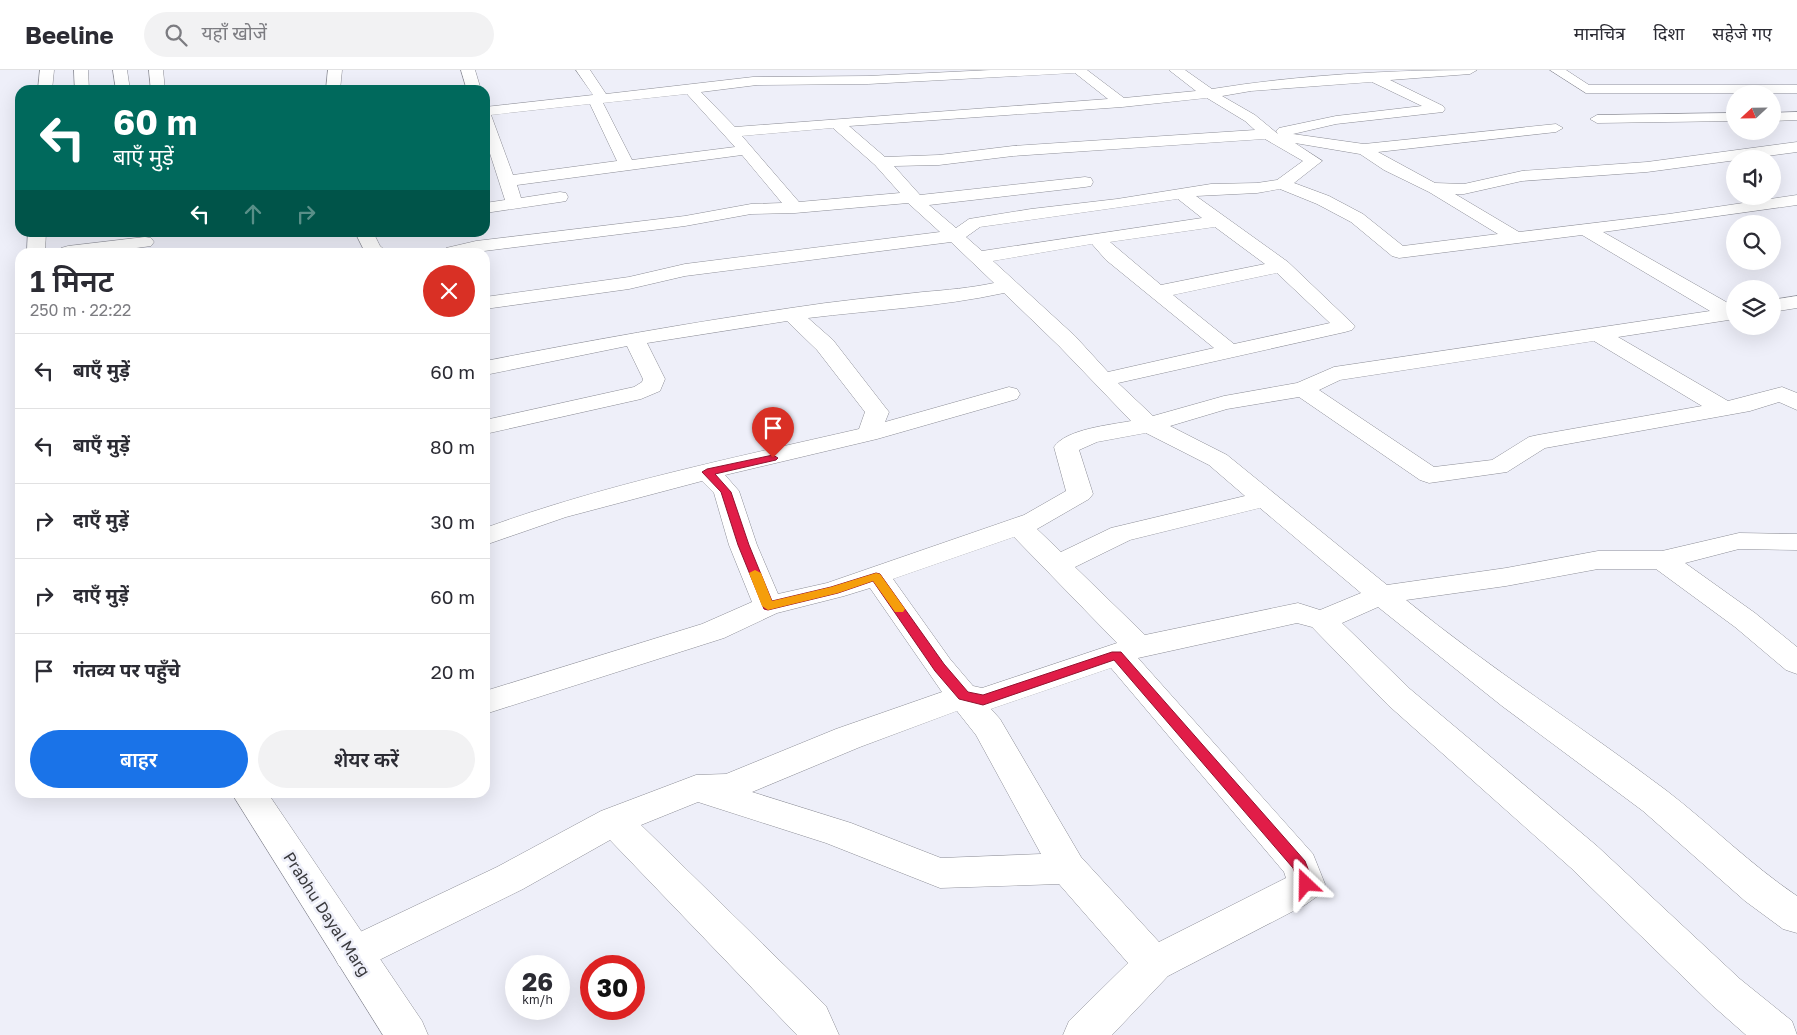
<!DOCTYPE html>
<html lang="hi">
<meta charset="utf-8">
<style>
body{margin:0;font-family:"Golos Text","Noto Sans Devanagari",sans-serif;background:#f2f2f3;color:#2b2b33;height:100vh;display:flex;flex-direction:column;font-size:19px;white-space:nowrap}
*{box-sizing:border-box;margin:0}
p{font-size:16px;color:#7c7c81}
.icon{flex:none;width:28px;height:28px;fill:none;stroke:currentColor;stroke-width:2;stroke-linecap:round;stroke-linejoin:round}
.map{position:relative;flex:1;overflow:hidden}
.drawer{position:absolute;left:15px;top:178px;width:475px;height:550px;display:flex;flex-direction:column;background:#fff;border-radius:15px;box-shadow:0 5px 20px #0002}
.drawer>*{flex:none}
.banner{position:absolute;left:15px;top:15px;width:475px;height:152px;border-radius:15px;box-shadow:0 5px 20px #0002;background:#00695c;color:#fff;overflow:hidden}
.needle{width:32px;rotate:248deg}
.controls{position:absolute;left:1726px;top:15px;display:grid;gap:10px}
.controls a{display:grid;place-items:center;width:55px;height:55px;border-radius:50%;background:#fff;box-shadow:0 5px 20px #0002;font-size:25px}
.speed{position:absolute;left:505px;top:885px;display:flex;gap:10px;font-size:25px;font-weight:700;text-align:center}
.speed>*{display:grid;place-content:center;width:65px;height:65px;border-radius:50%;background:#fff;box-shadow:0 5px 20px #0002;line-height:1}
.speed small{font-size:12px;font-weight:400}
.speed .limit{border:8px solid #d22;background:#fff;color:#111}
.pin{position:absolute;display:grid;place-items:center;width:42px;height:42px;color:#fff;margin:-51px -21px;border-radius:50% 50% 50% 0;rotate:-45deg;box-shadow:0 0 5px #0007}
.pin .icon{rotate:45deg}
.me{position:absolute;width:55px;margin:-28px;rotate:337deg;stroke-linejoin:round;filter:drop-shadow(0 0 4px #0008)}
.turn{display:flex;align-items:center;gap:18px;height:105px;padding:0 15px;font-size:22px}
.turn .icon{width:65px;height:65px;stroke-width:2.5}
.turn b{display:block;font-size:35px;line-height:42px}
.lanes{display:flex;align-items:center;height:48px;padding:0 15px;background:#0003;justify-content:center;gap:25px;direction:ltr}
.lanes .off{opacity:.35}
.round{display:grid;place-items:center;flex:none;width:52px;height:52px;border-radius:26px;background:#f2f2f3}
.headline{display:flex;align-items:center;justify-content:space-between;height:85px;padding:0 15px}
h1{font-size:30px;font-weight:600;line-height:38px}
.cta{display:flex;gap:10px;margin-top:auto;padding:10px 15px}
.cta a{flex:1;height:58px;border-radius:30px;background:#1a73e8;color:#fff;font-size:20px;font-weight:600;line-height:58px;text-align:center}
.cta a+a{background:#f2f2f3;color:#2b2b33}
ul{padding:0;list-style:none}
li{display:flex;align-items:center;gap:15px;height:75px;padding:0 15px;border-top:1px solid #e1e1e2}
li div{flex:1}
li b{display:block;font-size:19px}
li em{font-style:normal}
header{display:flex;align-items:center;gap:30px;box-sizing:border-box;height:70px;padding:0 25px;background:#fff;border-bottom:1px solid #e1e1e2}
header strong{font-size:24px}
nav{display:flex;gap:28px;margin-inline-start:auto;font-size:18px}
.search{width:350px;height:45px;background:#f2f2f3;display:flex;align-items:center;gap:12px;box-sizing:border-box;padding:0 18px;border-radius:28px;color:#7c7c81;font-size:19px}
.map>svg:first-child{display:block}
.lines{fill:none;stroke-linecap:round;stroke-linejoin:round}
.street-casing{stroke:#8c8d96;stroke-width:1}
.secondary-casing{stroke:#8c8d96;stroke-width:1}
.street{fill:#fff;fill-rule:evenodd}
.secondary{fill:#fff;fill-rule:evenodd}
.route{fill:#e11d48;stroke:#92132f}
.slow{fill:#f59e0b}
.labels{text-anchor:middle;stroke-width:5;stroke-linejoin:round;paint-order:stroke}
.near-street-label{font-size:16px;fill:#39393d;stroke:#eeeff9}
</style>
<header>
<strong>Beeline</strong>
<div class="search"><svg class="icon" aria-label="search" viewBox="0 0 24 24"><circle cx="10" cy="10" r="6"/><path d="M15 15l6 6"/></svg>यहाँ खोजें</div>
<nav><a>मानचित्र</a><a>दिशा</a><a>सहेजे गए</a></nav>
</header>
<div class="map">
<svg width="1797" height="965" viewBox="0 0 1797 965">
<rect width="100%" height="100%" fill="#eeeff9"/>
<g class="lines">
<g class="street-casing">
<g id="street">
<path d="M74,0h14l1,20h-14z"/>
<path d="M113,0h14l3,20h-14z"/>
<path d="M149,0h14l2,20h-14z"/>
<path d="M328,0h14l-2,20h-14z"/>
<path d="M461,0h14l6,20h-14z"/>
<path d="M576,0h14l16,24 147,-17 115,-1 123,-6h96l37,28 72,-7 -27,-21h16l27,19c86,-14 177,-19 265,-19l-7,4 -80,6 53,26 2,3 -2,3 -107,12 -43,10 71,10 192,-20 7,4 -7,4 -178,20 57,31 29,1 58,-13 125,-9 150,-20v10l-150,20 -125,9 -58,13h-9l64,38 150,-18 128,-19v10l-194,27 132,75v12l-117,18 110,64 54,-14 15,6v17l-18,-8 -29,9 -205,37 -38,24 -78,11 -9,-3 -121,-83 -72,12 -57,17 57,29 160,130 119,-17 92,-17h64l77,-18 58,1v16l-58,-1 -54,14 70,50 42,34v27l-11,-4 -51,-43 -79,-58h-58l-92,17 -100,14c83,68 175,126 261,191 44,34 84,74 130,105v37l-14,-4 -38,-28 -102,-90 -141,-105 -124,-99 -36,16 68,66 187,157 143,133 52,42 5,14h-51l-34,-30 -141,-137 -183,-163 -76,-78 -15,-4 -159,35 175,196 12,30 -6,11 -14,10 -137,71 -56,59h-49l6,-14 59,-58 -69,-79 -119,4 -114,-45 -128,-41 -57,23 185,181 13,29h-42l-187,-195 -87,49 -156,77 -14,5 -14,-5 -6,-12 6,-12 158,-75 104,-56 95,-36 30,-1 110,-45 106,-37 -72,-104 -26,8 -67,17 -53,25 -239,76v-23l217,-67 50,-22 -23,-57 -15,-52 -12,-12 -136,36 -81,28v-17c121,-44 248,-70 374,-99l6,-17 -48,-62 -30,-29 -140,22 18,36 -5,12 -19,8 -156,35v-14l149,-33 8,-5 1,-3 -16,-33 -142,29v-14c102,-20 203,-38 306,-53 44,-7 88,-11 132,-16 24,-2 47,-4 71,-9l-43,-41 -266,34 -56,13 -144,20v-12l144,-20 56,-13 255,-32 -32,-29 -113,10 -44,1 -66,12 -209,26h-32l2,-4 30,-7 209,-25 66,-12 31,-1 -40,-48 -225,30 4,13 39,-6 6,1 2,4 -2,4 -6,1 -75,11v-10l20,-3 -20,-62v-31l108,-12zM1075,3l33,26 -373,28 -34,-35 56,-7 111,-1zM1372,12l50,24 -86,10 -57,12 -3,3 2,3 -23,-19 -33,-19 29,-5zM687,24l48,53 -103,13 -29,-57zM1207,28l38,23 10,9 -242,16 -74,9 -54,2 -36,-31 273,-19zM590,34l27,57 -104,14 -22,-60zM833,58l42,37 25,28 -101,9 -57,-66zM1265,69l38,22 -26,19 -20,3 -46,1 -94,15 -86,10 -62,10 -13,9 -27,-23 156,-18 6,-1 2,-4 -2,-4 -6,-1 -165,18 -26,-29 45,-1 74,-9zM1295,73l65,11 24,16 45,22 69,42 -95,12 -40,-32 -34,-18 -35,-13 28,-22zM1280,119l37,15 34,18 41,34 7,2 183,-23 128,76 -376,56 -37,16 -73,13 -71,20 -35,-33 227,-51 7,-2 3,-4 -67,-64 -92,-66 61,-3zM1178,129l24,19 -220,33 -16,-14 14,-10zM1215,157l50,37 -104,21 -51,-43zM1092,174l14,16 108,88 -106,24 -33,-36 -82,-75zM1277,203l53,50 -96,21 -61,-49zM1004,223l55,53 72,75c-21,4 -65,8 -77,26l12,44 -42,24 -197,68 -49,11 -21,-49 -18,-54 -14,-16 152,-36 140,-40 3,-5 -3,-5 -8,-2 -124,35 4,-10 -4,-5 -52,-67 -25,-22c65,-8 132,-11 196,-25zM1594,271l108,65 -164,29 -9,2 -37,23 -58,7 -115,-77 21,-10zM1146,363l63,32 36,31 -134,32 -50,24 -24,-23 52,-30 4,-5 -14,-44 18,-8zM1260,438l101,85 -41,17 -22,-7 -153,32 -70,-68 55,-27zM1014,467l103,106 -135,45 -9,-2 -23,-27 -57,-80zM1111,598l173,204 2,6 -127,64 -78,-85 -81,-138 -9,-10zM957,641l19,24 65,119 -100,4 -90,-35 -99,-31 108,-45z"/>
<path d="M1550,0h16l23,15h208v8h-211z"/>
<path d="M1797,42v8l-25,1v-8z"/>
<path d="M1735,43v8l-138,2 -7,-4 7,-4z"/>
<path d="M355,162h18l7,14 7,6h-22z"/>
<path d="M145,167l6,1 3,4 -3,4 -44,6h-48l2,-4 7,-2z"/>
<path d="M1797,226v12l-25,4v-12z"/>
</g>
</g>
<g class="secondary-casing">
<g id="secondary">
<path d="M40,0h14l-2,20h-14z"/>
<path d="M28,162h18l-1,20h-18z"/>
<path d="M231,722h36l155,229 6,14h-45z"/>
</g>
</g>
<use href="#street" class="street"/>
<use href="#secondary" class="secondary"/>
</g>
<path class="route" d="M773,385l5,3 -2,2 -61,14 16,18 18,53 23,56 59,-14 45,-14 4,1 64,90 24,28 15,3 129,-43h9l184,209 9,23 -3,5 -5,2 -6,-2 -7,-21 -179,-208 -131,45 -24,-6 -24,-28 -62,-90 -35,12 -70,17 -4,-1 -26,-64 -17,-53 -19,-20 5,-3z"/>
<path class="slow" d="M755,500l6,3 11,28 59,-14 45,-14 4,1 25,35 -2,3h-8l-22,-31 -35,12 -70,17 -6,-4 -13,-33z"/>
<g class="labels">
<g class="near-street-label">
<text transform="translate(327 844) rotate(57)" y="6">Prabhu Dayal Marg</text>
</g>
</g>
</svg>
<div class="controls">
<a><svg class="needle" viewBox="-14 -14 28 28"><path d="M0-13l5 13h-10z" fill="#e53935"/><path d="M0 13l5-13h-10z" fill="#7c7c81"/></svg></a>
<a><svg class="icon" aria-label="sound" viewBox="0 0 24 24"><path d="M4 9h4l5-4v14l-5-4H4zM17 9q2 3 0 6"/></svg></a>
<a><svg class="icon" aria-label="search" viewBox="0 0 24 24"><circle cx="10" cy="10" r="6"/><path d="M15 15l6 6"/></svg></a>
<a><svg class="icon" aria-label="layers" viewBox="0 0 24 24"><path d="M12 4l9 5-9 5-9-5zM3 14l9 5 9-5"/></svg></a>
</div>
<div class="speed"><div>26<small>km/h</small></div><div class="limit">30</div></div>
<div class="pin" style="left:773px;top:388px;background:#d93025"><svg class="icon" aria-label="arrive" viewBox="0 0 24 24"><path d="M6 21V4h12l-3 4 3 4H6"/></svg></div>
<svg class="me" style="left:1306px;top:814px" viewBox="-20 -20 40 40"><path d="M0-17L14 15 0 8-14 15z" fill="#e11d48" stroke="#fff" stroke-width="4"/></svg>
<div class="banner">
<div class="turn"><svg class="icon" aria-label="left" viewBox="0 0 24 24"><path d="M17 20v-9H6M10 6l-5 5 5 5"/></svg><div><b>60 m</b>बाएँ मुड़ें</div></div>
<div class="lanes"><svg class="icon" aria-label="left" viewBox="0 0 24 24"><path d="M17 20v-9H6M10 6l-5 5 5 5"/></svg><svg class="icon off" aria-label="ahead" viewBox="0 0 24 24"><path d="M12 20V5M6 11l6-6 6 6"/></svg><svg class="icon off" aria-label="right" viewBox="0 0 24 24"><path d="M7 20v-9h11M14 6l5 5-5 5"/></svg></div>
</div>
<section class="drawer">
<div class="headline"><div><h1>1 मिनट</h1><p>250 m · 22:22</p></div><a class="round" style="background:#d93025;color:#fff"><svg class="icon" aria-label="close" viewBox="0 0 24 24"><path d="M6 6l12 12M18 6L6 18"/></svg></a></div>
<ul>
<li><svg class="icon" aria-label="left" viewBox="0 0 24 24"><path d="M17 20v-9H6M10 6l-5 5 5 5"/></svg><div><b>बाएँ मुड़ें</b></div><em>60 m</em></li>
<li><svg class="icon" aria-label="left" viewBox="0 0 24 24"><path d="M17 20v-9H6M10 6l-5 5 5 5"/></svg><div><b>बाएँ मुड़ें</b></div><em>80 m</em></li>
<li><svg class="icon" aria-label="right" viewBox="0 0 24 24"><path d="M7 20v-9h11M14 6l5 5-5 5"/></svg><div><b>दाएँ मुड़ें</b></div><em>30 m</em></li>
<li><svg class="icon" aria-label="right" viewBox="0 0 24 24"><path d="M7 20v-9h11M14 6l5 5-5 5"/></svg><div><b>दाएँ मुड़ें</b></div><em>60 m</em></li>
<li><svg class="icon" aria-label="arrive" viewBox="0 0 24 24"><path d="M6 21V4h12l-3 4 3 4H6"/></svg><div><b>गंतव्य पर पहुँचे</b></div><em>20 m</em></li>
</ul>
<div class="cta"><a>बाहर</a><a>शेयर करें</a></div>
</section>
</div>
